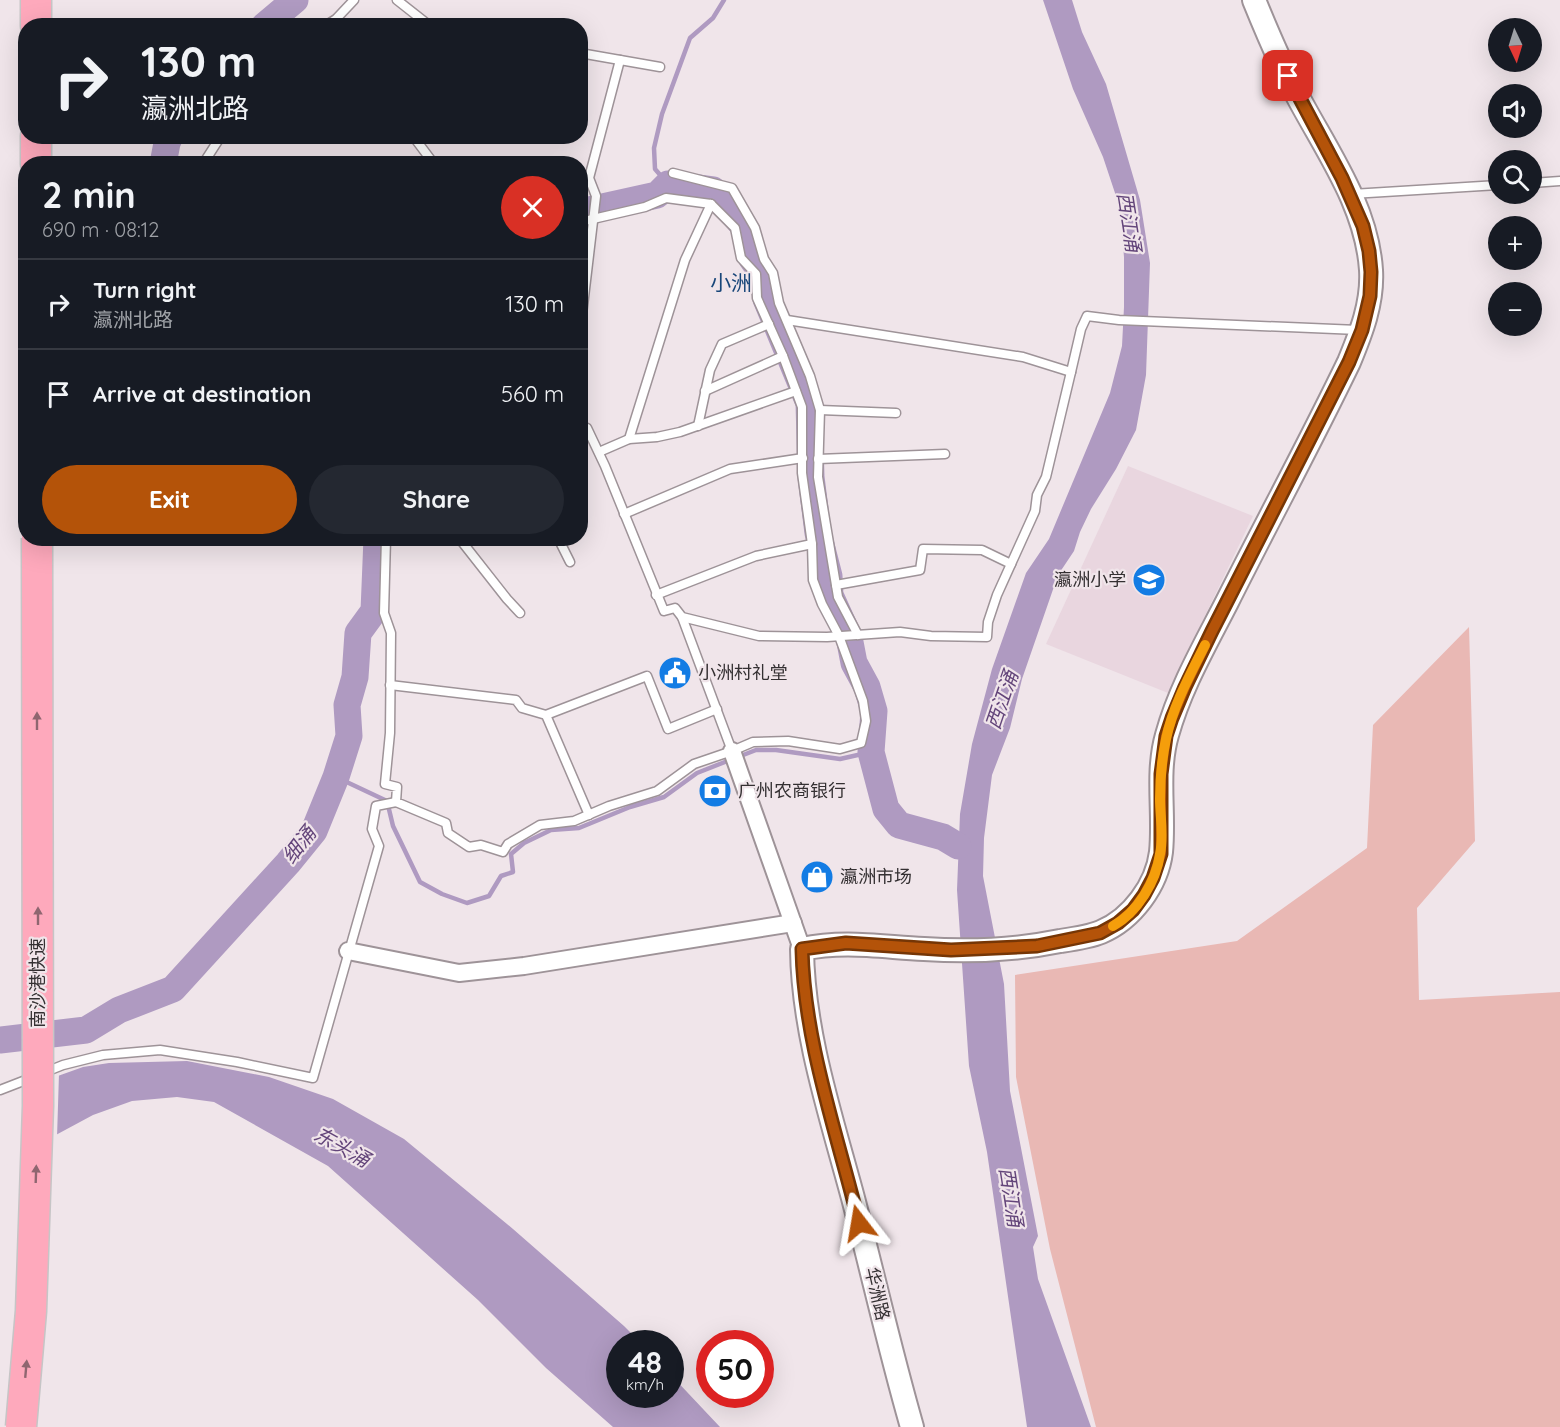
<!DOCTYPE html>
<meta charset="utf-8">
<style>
body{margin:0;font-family:Quicksand,"Noto Sans SC",sans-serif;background:#242831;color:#f1f3f6;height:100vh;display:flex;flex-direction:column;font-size:22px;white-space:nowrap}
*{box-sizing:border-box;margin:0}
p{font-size:20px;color:#9ea1a6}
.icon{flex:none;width:33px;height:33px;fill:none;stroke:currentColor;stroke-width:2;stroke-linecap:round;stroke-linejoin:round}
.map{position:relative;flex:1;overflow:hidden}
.drawer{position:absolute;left:18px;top:156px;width:570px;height:390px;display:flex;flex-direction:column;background:#171b24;border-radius:24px;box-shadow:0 6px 24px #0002}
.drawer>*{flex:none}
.hud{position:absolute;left:18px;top:18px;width:570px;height:126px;border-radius:24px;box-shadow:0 6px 24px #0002;background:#171b24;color:#f1f3f6;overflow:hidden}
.needle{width:39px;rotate:176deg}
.fabs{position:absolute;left:1488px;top:18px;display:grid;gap:12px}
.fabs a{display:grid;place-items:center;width:54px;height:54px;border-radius:50%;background:#171b24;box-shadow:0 6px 24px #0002;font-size:30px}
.speed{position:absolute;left:606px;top:1330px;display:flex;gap:12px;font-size:30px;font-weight:700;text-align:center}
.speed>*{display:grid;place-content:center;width:78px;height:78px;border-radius:50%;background:#171b24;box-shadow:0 6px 24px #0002;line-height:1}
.speed small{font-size:15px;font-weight:400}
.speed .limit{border:9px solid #d22;background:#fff;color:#111}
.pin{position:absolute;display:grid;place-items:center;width:51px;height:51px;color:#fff;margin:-26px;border-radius:12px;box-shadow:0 3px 9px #0006}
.me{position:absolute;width:66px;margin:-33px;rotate:346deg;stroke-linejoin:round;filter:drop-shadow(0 0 4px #0008)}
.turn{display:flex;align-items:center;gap:21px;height:126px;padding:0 24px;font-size:27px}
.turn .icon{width:78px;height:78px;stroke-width:2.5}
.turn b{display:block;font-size:42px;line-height:51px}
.round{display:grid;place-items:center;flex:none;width:63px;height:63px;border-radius:32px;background:#242831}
.summary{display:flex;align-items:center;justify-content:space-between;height:102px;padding:0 24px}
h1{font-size:36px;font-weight:800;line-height:45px}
.action{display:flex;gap:12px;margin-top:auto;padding:12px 24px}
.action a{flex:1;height:69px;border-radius:36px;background:#b45309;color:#fff;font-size:24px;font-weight:800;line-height:69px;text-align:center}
.action a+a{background:#242831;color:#f1f3f6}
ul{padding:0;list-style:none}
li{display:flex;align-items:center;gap:18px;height:90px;padding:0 24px;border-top:2px solid #363941}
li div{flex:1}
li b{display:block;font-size:22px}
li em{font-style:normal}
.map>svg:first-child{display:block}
.built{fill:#e9d6df}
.green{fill:#e9b8b4}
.water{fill:#af9ac1}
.pier{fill:#f0e5ea}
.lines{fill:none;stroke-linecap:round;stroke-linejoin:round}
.stream{stroke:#af9ac1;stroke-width:4.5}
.river{stroke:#af9ac1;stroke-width:27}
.lane-casing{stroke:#9e9398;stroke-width:11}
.street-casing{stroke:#9e9398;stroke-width:20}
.secondary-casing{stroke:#9e9398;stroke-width:26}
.highway-casing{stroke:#c6c5c6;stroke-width:33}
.lane{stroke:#fff;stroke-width:8}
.street{stroke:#fff;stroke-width:16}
.secondary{stroke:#fff;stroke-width:22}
.highway{stroke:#fea9bc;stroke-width:30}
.highway-bridge-casing{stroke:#c6c5c6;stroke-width:33;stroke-linecap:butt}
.highway-bridge{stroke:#fea9bc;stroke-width:30}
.oneway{fill:#8f6670}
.route-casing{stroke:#753606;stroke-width:15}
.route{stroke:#b45309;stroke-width:10}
.slow{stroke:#f59e0b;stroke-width:10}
.labels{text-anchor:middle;stroke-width:4.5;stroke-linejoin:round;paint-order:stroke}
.poi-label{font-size:18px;fill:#343032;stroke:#f0e5ea;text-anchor:start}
.street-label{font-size:18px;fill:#343032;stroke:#f0e5ea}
.water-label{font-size:20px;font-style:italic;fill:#63457a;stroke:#f0e5ea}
.quarter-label{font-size:21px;fill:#184679;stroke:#f0e5ea}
</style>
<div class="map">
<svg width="1560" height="1427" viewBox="0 0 1560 1427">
<rect width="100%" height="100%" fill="#f0e5ea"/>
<path class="built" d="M1128,466l125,50 -85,177 -122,-49z"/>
<path class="green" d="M1469,627l6,214 -58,67 2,92 141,-8v435h-464l-46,-178 -34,-172 -1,-102 222,-34 130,-93 6,-123z"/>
<g class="water">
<path d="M1043,0h29l10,32 24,52 34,116 10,63 -4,112 -10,55 -20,39 -25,40 -11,23 -6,19 -16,24 -36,104 -12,49 -18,47 -8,63 -1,38 21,108 6,107 28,145 -5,11 5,32 53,148h-64l-40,-275 -18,-86 -12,-176 3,-76 12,-70 20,-75 34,-96 23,-34 61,-146 12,-47 2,-39v-50l-4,-49 -17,-51 -30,-68z"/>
<path d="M187,1061l82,16 64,22 71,40 109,90 111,97 18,18h-22v51h50l1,-20 49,52h-107l-67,-59 -68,-68 -150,-134 -114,-64 -37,-5 -45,4 -39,14 -93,50 55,-88 28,-10 26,-4z"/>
</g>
<path class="pier" d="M59,1073l-2,64 -57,31v-71z"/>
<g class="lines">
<g class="stream">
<path d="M668,184l-13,-15 -1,-21 8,-34 28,-76 23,-20 11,-18"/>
<path d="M738,757l18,-7h20l64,9 31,-7"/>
<path d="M336,777l51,24 6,25 27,56 22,12 25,9 22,-7 12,-20 12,-4 -2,-18 13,-11 27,-13 28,-2 51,-21 34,-10 33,-24 33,-13"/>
</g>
<g class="river">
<path d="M264,26l31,-26"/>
<path d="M163,164l4,-21 3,-7"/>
<path d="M580,212l77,-17 11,-11 45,6 32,38 7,31 12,17 2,23 43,104 2,74 7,56 11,43 1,19 19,42 5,26 13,24 7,24 -3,41 15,57 13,16 44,12 15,9"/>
<path d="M0,1040l86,-10 33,-20 54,-21 115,-126 26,-32 22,-54 13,-41 -2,-31 8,-28 3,-44 16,-22 3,-73"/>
</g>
<g class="lane-casing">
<g id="lane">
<path d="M397,0l33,26"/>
<path d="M325,26l11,-7 18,-19"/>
<path d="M580,53l40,7 -31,118 7,18 -16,135"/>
<path d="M620,60l40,7"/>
<path d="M413,136l21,28"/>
<path d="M203,164l18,-28"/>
<path d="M673,173l59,15 23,40 9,31 9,14 6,30 31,73 10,34 -2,67 20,120 20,38"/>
<path d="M1532,183l28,-2"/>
<path d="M1352,194l146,-9"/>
<path d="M787,320l236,37 48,15"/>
<path d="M705,391l78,-35"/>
<path d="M820,410l76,3"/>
<path d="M580,425l7,3 18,38 59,145 11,-3 7,9 77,19 68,1 73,-5 31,4 56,1 1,-15 9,-27 38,-84 2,-16 9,-18 25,-105 10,-43 6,-13 32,4 239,10"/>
<path d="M698,426l12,-56 12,-26 47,-20"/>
<path d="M629,439l56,-179 26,-56"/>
<path d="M599,452l30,-13 28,-2 23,-5 116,-41"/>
<path d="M818,459l127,-5"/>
<path d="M624,514l106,-45 73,-11"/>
<path d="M386,538l-2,75 7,20 -1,100 -5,51 12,3 -1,15 50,21 2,10 21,14 12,-2 22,7 5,-8 32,-19 34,-4 35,-15 48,-15 37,-27 38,-13 21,-9 35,-1 52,8 21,-6 5,-22 -3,-20 -24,-65 -17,-32 -9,-24 -1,-36 -10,-71v-66l-19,-51 -26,-58 -1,-24 -15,-16 -6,-30 -24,-24 -45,-6 -21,9 -65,15"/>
<path d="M459,538l48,61 13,14"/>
<path d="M558,538l12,24"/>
<path d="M836,585l84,-15 3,-21 59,1 29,14"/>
<path d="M656,595l100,-39 56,-12"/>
<path d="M682,617l50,134"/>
<path d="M390,685l126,15 6,8 24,7 43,100"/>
<path d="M546,715l101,-39 21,53 49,-20"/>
<path d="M43,1073l20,-8 40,-10 57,-5 77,12 76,16 66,-232 -7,-17 4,-23 20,-4"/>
<path d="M0,1090l31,-12"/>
</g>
</g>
<g class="street-casing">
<g id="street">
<path d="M732,751l70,198"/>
<path d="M348,951l111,22 65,-7 269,-43"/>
</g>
</g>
<g class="secondary-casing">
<path id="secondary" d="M912,1427c-22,-76 -39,-153 -59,-229 -22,-82 -50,-165 -51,-249 42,-9 80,-2 122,0 45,3 92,1 136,-8 14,-2 29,-4 41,-9 31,-13 56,-47 60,-80 4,-39 -5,-79 6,-117 13,-47 38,-90 60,-133 40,-80 83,-159 122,-240 12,-29 24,-59 22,-92 -4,-64 -45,-120 -74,-175 -16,-30 -30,-63 -43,-95"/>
</g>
<g class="highway-casing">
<g id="highway">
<path d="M36,0v26"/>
<path d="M36,136v28"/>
</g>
</g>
<use href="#lane" class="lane"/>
<use href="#street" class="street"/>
<use href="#secondary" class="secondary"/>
<use href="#highway" class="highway"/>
<g class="highway-bridge-casing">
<path id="highway-bridge" d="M21,1427l10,-116 7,-205 -1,-568"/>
</g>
<use href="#highway-bridge" class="highway-bridge"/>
</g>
<defs><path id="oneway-solid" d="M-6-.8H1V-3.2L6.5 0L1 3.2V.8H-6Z" transform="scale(1.5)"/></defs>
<g class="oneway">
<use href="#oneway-solid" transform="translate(37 721) rotate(-90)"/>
<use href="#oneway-solid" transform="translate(38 916) rotate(-90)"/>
<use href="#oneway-solid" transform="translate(36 1174) rotate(-88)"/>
<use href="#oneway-solid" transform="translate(26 1369) rotate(-85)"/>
</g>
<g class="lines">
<g class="route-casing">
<path id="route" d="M859,1223c-22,-90 -55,-181 -57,-274l44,-6 105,7 86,-4 63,-13 18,-10 15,-13 11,-15 9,-17 8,-24v-80l5,-38 6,-18 13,-31 27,-56 137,-269 13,-32 8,-34 1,-24 -2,-21 -6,-25 -21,-48 -54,-102"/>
</g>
<use href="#route" class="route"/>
<path class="slow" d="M1113,926c25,-14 43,-45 47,-72 4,-18 0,-37 0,-55 0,-20 2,-41 6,-60 7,-33 24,-64 39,-94"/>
</g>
<defs>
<g id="school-disc" transform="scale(1.725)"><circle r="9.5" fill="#137ce4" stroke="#f0e5ea"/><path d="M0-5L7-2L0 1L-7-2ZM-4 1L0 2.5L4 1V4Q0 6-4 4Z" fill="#fff"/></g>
<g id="civic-disc" transform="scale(1.725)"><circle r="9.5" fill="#137ce4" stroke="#f0e5ea"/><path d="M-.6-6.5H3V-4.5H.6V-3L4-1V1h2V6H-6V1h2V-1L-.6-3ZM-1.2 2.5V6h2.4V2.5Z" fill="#fff"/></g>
<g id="bank-disc" transform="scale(1.725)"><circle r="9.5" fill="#137ce4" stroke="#f0e5ea"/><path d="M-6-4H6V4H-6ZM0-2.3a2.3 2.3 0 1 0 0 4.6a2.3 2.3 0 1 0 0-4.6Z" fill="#fff"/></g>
<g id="shop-disc" transform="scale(1.725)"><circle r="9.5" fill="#137ce4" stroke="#f0e5ea"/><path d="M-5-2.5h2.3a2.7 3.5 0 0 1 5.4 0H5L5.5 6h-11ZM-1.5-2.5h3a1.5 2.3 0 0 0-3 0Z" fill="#fff"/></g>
</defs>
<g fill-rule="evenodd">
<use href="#school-disc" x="1149" y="580"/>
<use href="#civic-disc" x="675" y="673"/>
<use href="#bank-disc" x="715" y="791"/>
<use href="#shop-disc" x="817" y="877"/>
</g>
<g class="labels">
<g class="poi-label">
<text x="1126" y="586" text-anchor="end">瀛洲小学</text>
<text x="698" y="679">小洲村礼堂</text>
<text x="738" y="797">广州农商银行</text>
<text x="840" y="883">瀛洲市场</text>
</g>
<g class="street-label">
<text transform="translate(38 983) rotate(-90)" y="6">南沙港快速</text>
<text transform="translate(877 1294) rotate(77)" y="6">华洲路</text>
</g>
<g class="water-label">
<text transform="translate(1129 222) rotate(81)" y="7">西江涌</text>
<text transform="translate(1002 700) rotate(-71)" y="7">西江涌</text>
<text transform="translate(299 845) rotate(-52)" y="7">细涌</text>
<text transform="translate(342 1147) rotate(29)" y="7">东头涌</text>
<text transform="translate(1011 1197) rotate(81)" y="7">西江涌</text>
</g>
<g class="quarter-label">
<text x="731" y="290">小洲</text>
</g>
</g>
</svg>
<div class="fabs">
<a><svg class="needle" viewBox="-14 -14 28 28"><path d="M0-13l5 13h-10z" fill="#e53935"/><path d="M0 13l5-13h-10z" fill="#9ea1a6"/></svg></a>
<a><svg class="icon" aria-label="sound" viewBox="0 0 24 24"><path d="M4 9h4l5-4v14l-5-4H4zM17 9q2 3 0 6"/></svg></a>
<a><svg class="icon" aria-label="search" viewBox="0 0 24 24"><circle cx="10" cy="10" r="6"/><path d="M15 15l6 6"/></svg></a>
<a>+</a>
<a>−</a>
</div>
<div class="speed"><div>48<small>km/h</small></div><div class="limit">50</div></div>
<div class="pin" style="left:1288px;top:76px;background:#d93025"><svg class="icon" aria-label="arrive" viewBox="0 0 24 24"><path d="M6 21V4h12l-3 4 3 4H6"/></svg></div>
<svg class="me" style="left:859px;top:1223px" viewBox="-20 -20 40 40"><path d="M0-17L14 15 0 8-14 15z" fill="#b45309" stroke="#fff" stroke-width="4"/></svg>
<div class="hud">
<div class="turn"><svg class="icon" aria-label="right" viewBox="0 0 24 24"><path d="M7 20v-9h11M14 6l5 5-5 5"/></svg><div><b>130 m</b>瀛洲北路</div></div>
</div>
<section class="drawer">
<div class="summary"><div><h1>2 min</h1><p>690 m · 08:12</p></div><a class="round" style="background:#d93025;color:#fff"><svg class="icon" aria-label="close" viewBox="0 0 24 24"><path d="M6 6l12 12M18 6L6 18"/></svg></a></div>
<ul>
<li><svg class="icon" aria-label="right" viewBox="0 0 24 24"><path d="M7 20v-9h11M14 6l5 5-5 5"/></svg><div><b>Turn right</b><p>瀛洲北路</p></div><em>130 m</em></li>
<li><svg class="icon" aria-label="arrive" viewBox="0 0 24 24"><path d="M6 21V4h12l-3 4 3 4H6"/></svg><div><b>Arrive at destination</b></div><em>560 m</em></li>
</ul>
<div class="action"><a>Exit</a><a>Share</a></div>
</section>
</div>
